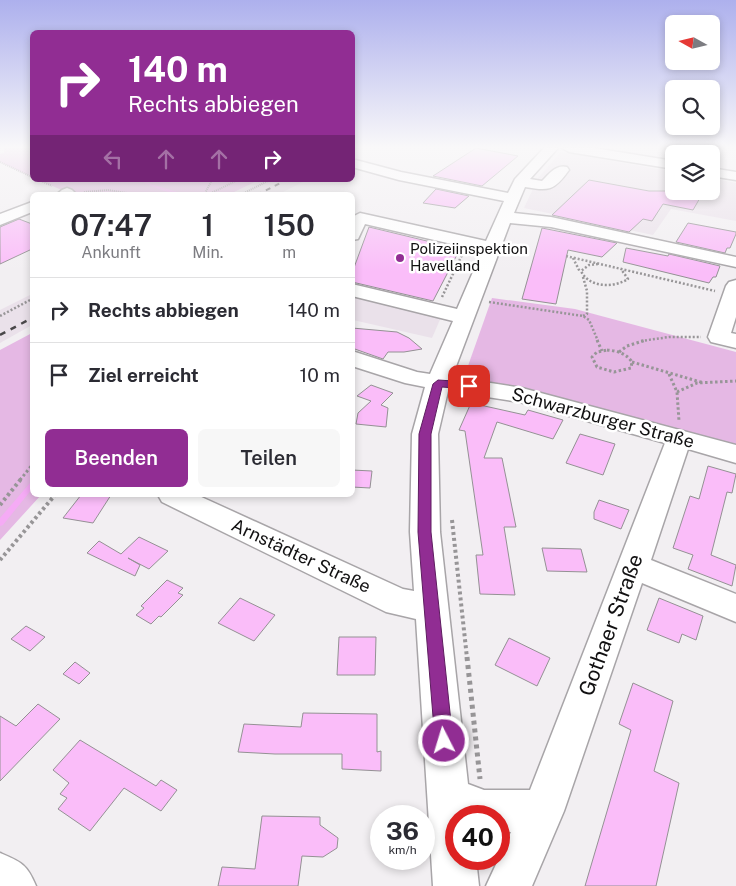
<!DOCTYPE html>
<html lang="de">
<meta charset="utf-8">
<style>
body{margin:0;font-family:"Public Sans",sans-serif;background:#f7f7f7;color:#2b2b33;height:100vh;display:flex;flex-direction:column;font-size:19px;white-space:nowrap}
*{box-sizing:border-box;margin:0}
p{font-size:16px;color:#7c7c81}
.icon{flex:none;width:28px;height:28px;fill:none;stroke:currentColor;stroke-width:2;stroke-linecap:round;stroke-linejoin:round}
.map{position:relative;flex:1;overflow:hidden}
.side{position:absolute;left:30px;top:192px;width:325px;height:305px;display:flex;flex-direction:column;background:#fff;border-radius:8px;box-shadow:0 2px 8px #0003}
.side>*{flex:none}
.guide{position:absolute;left:30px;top:30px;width:325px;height:152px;border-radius:8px;box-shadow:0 2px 8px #0003;background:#912d93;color:#fff;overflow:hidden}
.needle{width:32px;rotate:278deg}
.controls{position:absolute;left:665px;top:15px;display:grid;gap:10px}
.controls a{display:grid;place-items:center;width:55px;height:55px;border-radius:8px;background:#fff;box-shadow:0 2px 8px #0003;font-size:25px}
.speed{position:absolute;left:370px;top:805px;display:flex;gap:10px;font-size:25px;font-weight:700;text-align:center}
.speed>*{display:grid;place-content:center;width:65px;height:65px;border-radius:50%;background:#fff;box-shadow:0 2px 8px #0003;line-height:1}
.speed small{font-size:12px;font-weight:400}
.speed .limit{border:8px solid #d22;background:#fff;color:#111}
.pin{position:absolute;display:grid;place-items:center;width:42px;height:42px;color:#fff;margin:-21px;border-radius:10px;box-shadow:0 2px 8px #0006}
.me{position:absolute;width:55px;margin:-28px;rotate:355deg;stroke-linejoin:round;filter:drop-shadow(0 0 4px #0008)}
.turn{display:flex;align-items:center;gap:18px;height:105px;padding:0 15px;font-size:22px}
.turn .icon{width:65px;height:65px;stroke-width:2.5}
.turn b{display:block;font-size:35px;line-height:42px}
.lanes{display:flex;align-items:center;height:48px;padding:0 15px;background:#0003;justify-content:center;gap:25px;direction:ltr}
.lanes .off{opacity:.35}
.eta{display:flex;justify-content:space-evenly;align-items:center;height:85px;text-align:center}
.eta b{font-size:30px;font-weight:600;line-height:35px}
.primary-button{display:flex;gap:10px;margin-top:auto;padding:10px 15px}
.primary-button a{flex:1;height:58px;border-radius:8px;background:#912d93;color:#fff;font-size:20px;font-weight:600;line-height:58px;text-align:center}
.primary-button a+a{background:#f7f7f7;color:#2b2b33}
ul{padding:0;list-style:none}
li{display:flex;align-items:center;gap:15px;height:65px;padding:0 15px;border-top:1px solid #e1e1e2}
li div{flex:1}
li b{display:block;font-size:19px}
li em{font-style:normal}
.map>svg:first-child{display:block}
.built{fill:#eae1ea}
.green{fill:#e5b8e4}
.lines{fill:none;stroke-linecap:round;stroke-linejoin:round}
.stream{fill:#f5abf5;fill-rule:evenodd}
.building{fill:#fabdf9;stroke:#949194}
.minor-casing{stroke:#a8a5a8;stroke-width:3}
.path-far4{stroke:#979597;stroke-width:2;stroke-dasharray:1 1;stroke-linecap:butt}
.path-far3{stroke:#979597;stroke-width:2.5;stroke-dasharray:2 2;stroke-linecap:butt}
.path-far2{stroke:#979597;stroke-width:3;stroke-dasharray:2.5 2.5;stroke-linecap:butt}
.path-far1{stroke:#979597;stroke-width:4;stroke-dasharray:3 3;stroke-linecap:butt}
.path{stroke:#979597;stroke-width:5;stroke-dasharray:4 4;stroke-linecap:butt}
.minor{fill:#fff;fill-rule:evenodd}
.rail-far1{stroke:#4a484a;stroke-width:2;stroke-dasharray:5 5;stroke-linecap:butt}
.rail{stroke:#4a484a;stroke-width:2.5;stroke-dasharray:6 6;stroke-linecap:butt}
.route{fill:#912d93;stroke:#5e1d60}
.poi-dot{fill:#912d93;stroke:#fff;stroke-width:2}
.labels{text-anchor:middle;stroke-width:5;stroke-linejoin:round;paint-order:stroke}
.far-poi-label{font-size:15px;fill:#111011;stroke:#fff;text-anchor:start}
.street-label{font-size:18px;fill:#111011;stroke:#fff}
.near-street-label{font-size:21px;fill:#111011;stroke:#fff}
</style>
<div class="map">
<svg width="736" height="886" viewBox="0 0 736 886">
<rect width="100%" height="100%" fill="#f2eff2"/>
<g class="built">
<path d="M561,152l113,20v19h37v-13l25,5v38l-65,-12 -18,26 -129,-27 14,-30z"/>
<path d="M259,180h48l-30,15h-49z"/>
<path d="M353,293l89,22 -10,23 -79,-18z"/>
<path d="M32,294v31l-32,18v-33z"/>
</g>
<g class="green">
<path d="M4,148h28v29l-32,-15v-8l4,-1z"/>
<path d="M39,180h220l-31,15h-155z"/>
<path d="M492,298l83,11 161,43v95l-273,-67z"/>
<path d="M32,333v162h9l-41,45v-190z"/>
</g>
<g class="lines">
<g class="stream">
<path d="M140,180h4l7,4 36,11c-13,0 -37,-8 -47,-15z"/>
<path d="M30,483h2v6l-29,36 -3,1v-8z"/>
</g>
</g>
<g class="building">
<path d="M476,148l42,8 -36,30 -49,-10z"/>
<path d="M589,180l60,11h55l-11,19 -30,-6 -11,17 -9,-2 -14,13 -77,-17z"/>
<path d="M436,189l33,7 -14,12 -32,-5z"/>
<path d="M19,219l13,5v25l-32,15v-37z"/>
<path d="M688,223l48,9v2l-6,14h-3l-2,5 -49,-11z"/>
<path d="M369,227l91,22 -27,52 -81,-19v-9z"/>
<path d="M542,228l75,15 -15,14 -34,-7 -12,54 -34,-5z"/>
<path d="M626,248l42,8 1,-2 51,12 -4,11h-3l-4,6 -86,-21z"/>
<path d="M352,328l45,4 12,6 13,11 -18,3h-16l-5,7 -31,-11z"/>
<path d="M371,385l22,8 -12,12 7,3 -2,19 -30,-3 2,-11 13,-12 -14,-5z"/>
<path d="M471,403l54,12 3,-5 35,10 -10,19 -56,-17 -13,36h18l14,69h-12l11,68 -35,-1 -4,-39h7l-18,-124 -6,-1z"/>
<path d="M580,434l35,10 -12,31 -37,-12z"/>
<path d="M708,466l28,8 -4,19 -5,-1 -16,63 25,10 -4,21 -44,-17 5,-14 -20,-7 17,-52 9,3z"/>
<path d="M352,470l20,1 -2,17 -18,-1z"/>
<path d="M81,495h30l-18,28 -30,-5z"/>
<path d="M599,500l30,10 -8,19 -27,-10v-7z"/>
<path d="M139,537l29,14 -19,18 -21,-11 12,7 -5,11 -48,-23 12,-12 22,13z"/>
<path d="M542,548l39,1 6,23 -40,-1z"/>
<path d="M167,580l16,8 -5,5 5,2 -22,22 -2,-1 -8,8 -15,-9 8,-7 -3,-2z"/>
<path d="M240,598l35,17 -21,26 -36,-18z"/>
<path d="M659,598l44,18 -7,24 -14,-6 -3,9 -32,-13z"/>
<path d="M26,626l19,11 -15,14 -19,-12z"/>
<path d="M339,637h37l-1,38h-38z"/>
<path d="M509,638l41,20 -13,28 -42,-21z"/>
<path d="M75,662l15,11 -11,11 -16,-10z"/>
<path d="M633,683l40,18 -19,70 25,12 -23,103h-71l46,-156 -12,-6z"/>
<path d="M38,704l22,15 -60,62v-65l16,10z"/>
<path d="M303,713l74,1v38l4,-1v20l-39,-2v-15h-67l-37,-2 6,-28 57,3z"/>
<path d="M80,740l76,46 5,-6 16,10 -16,21 -37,-23 -34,43 -32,-22 9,-11 -7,-4 9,-11 -16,-13z"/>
<path d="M262,816l58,1v8l18,13 -1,10 -14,9 -21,-1 -4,30h-80l4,-19 33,2z"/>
</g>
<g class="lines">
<g class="minor-casing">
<g id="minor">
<path d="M544,148h14l-28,31 12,2c7,-7 14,-17 25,-14l2,3c-15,21 -20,21 -44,17l-11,26 37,4 185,40v10l-185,-40 -41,-4 -58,154 70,11 214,57v18l-48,-14 -37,111 85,34v28l-94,-39 -78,228 -32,75h-46l25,-54h-12v-16h-43v43h20l3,27h-46l-17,-267 -30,-7 -224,-110 -4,-7h39l206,94 11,2 -4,-59 2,-98 13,-47 -20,-4 -53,-17v-15l65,21 13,2 23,-53 -101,-25v-12l105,25 25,-58 -117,-27 -7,15 -6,1v-23l8,-4 126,28 18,-40 -105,-21 -47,-13v-8l49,13 107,21 7,-14zM448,391l72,11 145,41 -135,347h-46l-16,-6 -28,-252 -2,-98z"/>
<path d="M562,148h32l80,13v8l-105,-17z"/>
<path d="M711,168l25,4v8l-25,-4z"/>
<path d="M67,188l5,2 3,3 -2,2h-17l6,-5z"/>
<path d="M32,202v10l-32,13v-11z"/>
<path d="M736,280v37l-5,16 5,1v14l-25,-6 -3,-5 18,-51 3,-4z"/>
<path d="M0,853c21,9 27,11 36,33h-36z"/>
</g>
</g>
<g class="path-far4">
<path d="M703,154l3,-5 14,-1"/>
<path d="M0,162l32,15"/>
<path d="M39,180l13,6"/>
<path d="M84,192l24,-2 31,5"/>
<path d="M204,195l8,-15"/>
<path d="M207,195l31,-15"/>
<path d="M240,195l30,-15"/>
</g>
<g class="path-far3">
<path d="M566,256l149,35"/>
<path d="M573,258l7,14"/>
<path d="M598,264l-9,1 -8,6c8,17 33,17 47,8l-7,-10"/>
<path d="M583,277l4,14v23l-4,2"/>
<path d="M442,297l20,-42"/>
<path d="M489,302l94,14 6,4 9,21"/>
<path d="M0,316l32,-17"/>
<path d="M641,341l28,-4h32"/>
</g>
<g class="path-far2">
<path d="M597,340l5,11"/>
<path d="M607,350c10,1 19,3 25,12l-1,6 -17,4 -17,-5 -5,-10 5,-5z"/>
<path d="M619,352l8,-6 19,-6"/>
<path d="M632,362l72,21"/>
<path d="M669,374l8,18 2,29"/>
<path d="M677,392l20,-9 39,-2"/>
<path d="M20,480l12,-15"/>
</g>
<g class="path-far1">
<path d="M0,505l21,-26"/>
<path d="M452,520l15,138"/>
<path d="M0,560l55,-65"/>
</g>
<path class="path" d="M467,657l13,122"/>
<use href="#minor" class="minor"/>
<g class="rail-far1">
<path d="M352,150l4,-2"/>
<path d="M257,195l29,-15"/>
</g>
<path class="rail" d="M0,335l32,-17"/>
</g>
<linearGradient id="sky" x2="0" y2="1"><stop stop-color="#adb0ed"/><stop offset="0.54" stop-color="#f9f8f9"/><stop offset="1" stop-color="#f9f8f9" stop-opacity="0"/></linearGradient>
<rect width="736" height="272" fill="url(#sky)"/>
<path class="route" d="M438,380l31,2 5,4 -5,3 -27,-2 -11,47v98l22,209 -3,5 -6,3 -6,-3 -3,-5 -17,-209 1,-98 14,-50z"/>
<circle class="poi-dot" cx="400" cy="258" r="5"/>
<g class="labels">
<g class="far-poi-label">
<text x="410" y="254">Polizeiinspektion<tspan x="410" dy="17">Havelland</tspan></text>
</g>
<g class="street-label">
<text transform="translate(603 418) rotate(15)" y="6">Schwarzburger Straße</text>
<text transform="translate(301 556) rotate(25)" y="6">Arnstädter Straße</text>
</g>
<g class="near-street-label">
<text transform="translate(611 625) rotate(-70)" y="7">Gothaer Straße</text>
</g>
</g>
</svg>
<div class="controls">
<a><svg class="needle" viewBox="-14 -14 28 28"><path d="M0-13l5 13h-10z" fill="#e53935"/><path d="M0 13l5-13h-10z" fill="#7c7c81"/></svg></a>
<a><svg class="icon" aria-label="search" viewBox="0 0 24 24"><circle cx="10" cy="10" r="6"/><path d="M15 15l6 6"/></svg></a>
<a><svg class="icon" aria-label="layers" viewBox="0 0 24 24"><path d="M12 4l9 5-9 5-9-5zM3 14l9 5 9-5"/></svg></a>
</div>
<div class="speed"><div>36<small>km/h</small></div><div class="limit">40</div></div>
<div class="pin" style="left:469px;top:386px;background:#d93025"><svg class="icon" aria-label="arrive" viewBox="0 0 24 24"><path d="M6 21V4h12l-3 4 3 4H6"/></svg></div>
<svg class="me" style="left:444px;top:741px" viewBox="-20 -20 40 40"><circle r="17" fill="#912d93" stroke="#fff" stroke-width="3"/><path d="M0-11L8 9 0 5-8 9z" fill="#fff"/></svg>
<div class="guide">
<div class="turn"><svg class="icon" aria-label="right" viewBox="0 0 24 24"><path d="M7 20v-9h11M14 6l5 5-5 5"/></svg><div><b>140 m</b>Rechts abbiegen</div></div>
<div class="lanes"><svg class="icon off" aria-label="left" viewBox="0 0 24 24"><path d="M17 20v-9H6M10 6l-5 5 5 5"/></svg><svg class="icon off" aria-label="ahead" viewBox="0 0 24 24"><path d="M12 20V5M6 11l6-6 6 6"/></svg><svg class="icon off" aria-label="ahead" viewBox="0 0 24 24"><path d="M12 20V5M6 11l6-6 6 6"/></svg><svg class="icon" aria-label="right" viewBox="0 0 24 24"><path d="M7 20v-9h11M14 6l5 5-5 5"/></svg></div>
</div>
<section class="side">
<div class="eta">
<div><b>07:47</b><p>Ankunft</p></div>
<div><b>1</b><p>Min.</p></div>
<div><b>150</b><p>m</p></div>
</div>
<ul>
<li><svg class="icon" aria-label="right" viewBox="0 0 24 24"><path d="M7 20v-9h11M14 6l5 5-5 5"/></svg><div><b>Rechts abbiegen</b></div><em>140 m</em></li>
<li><svg class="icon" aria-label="arrive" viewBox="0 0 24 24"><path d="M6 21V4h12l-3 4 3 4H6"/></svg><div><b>Ziel erreicht</b></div><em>10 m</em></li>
</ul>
<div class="primary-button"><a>Beenden</a><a>Teilen</a></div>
</section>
</div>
